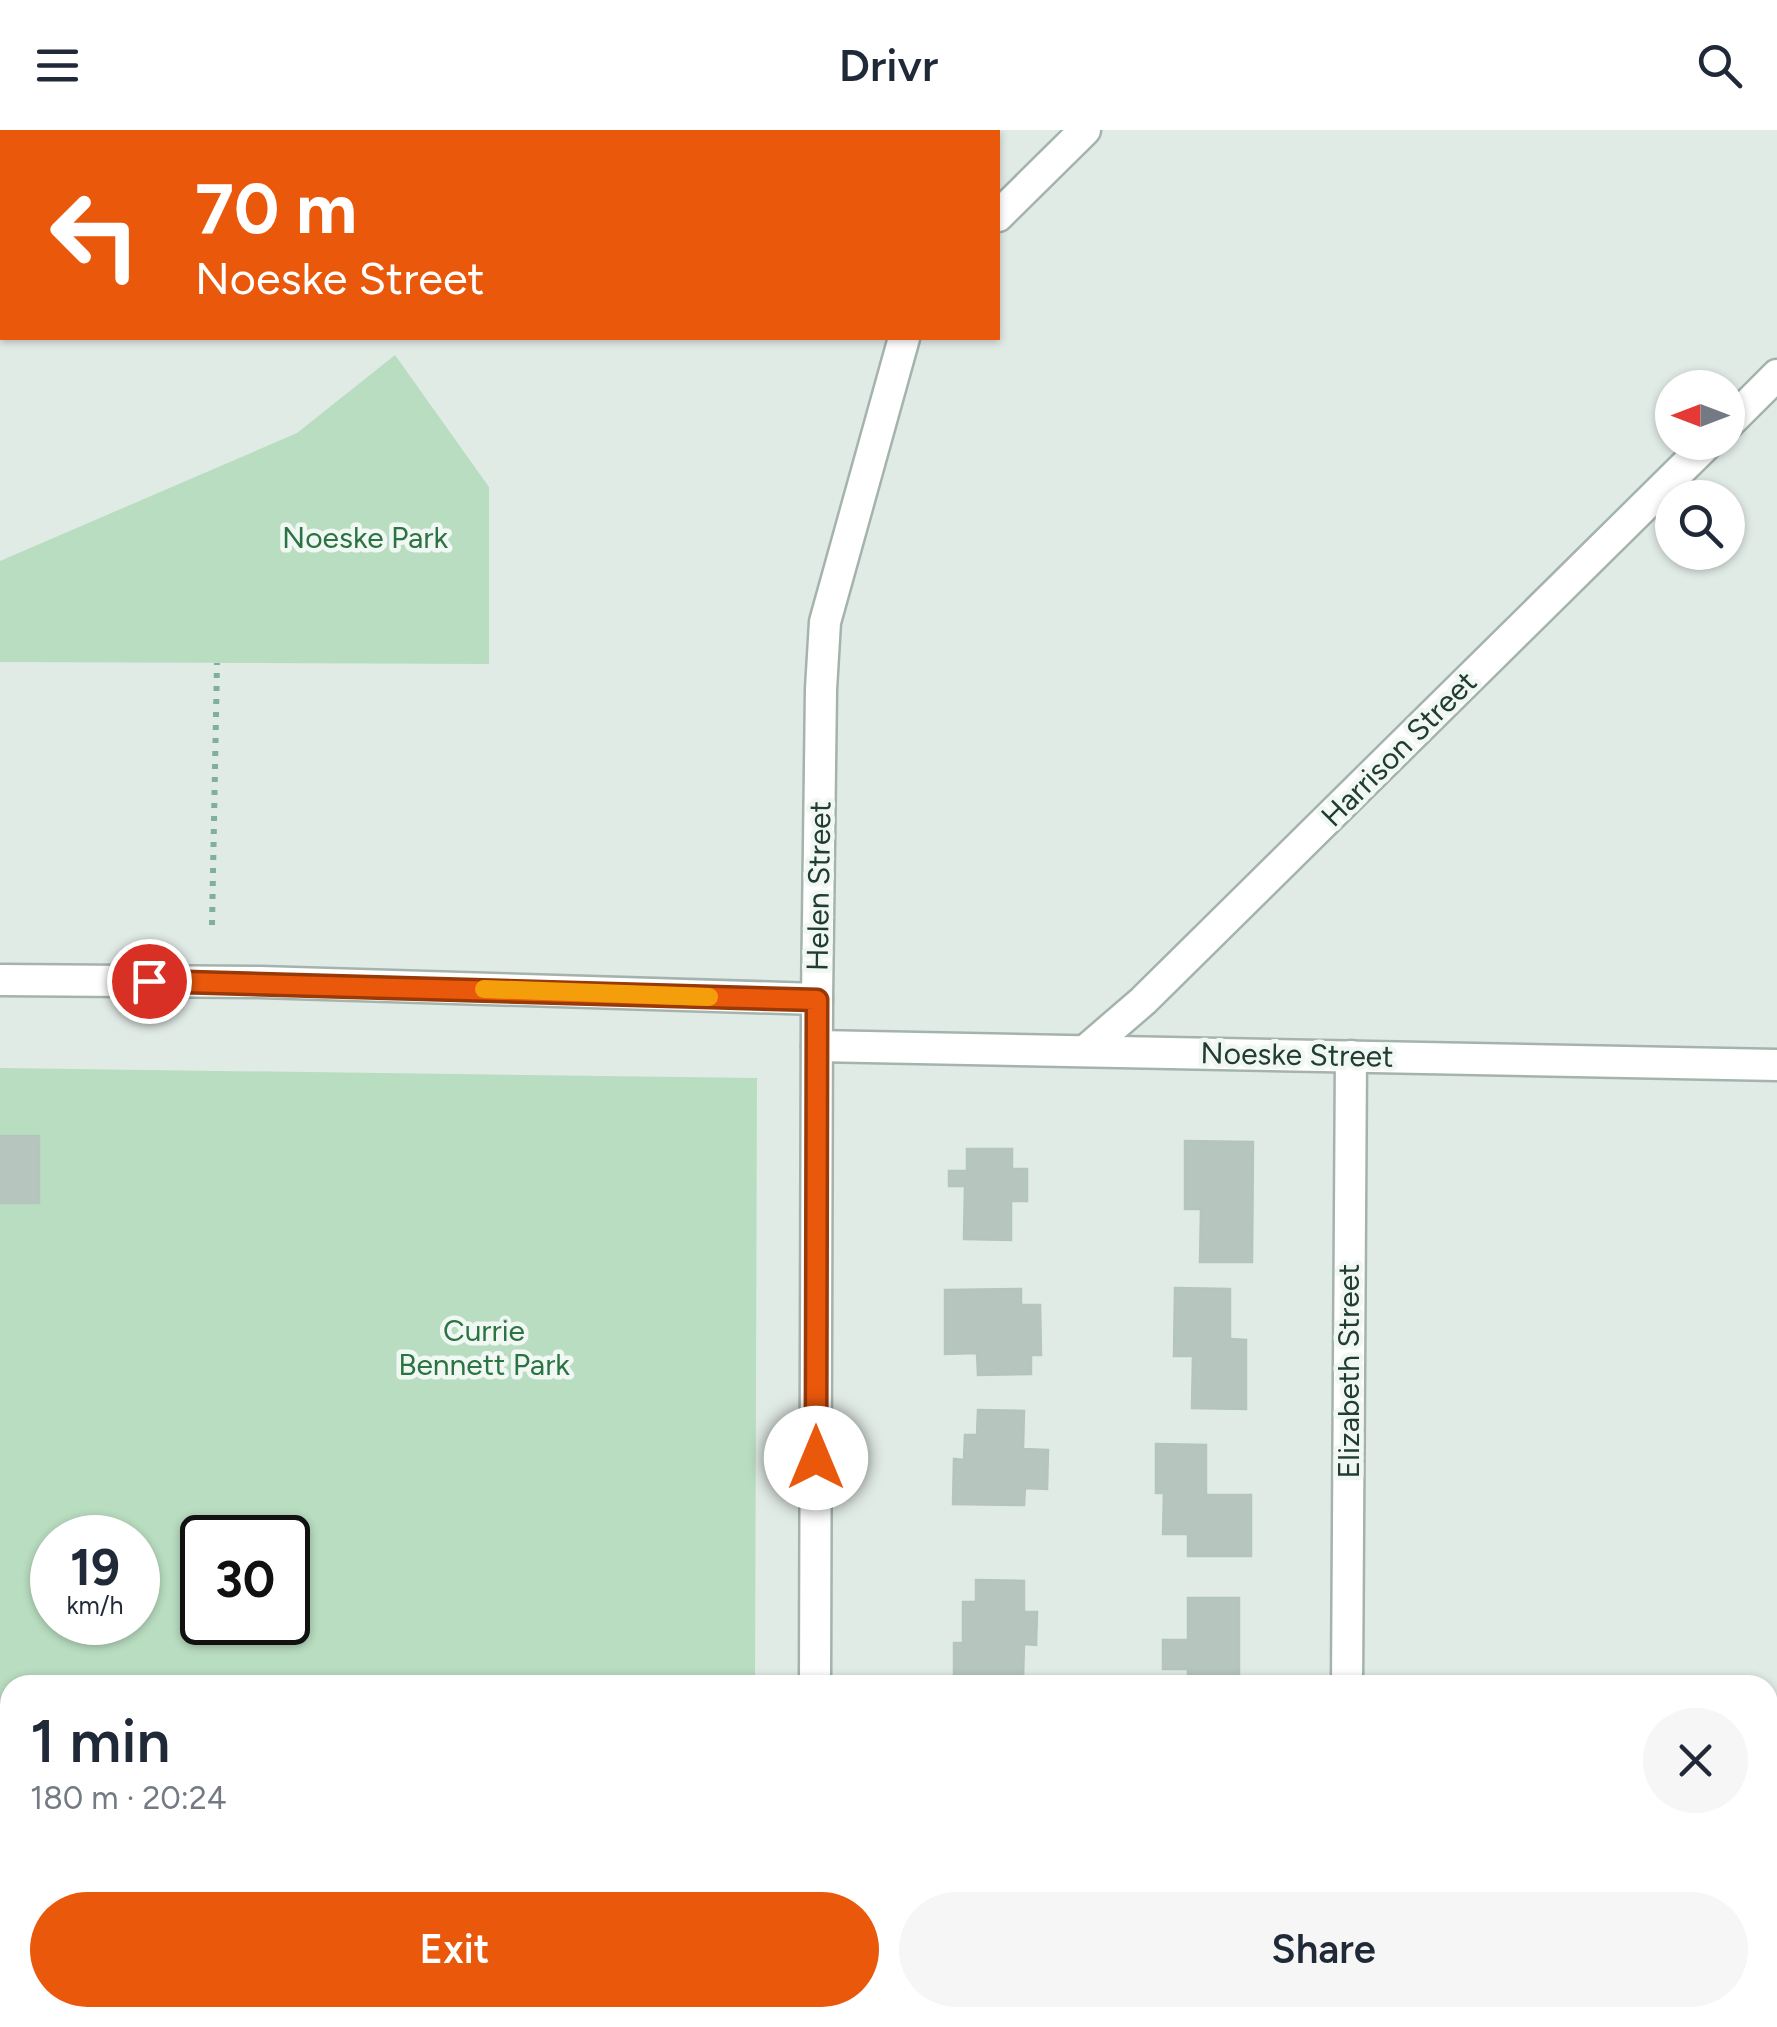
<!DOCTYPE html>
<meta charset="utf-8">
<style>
body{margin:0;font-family:Figtree,sans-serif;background:#f6f6f7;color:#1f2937;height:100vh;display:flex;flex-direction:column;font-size:38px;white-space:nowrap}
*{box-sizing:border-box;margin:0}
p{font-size:32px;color:#747a83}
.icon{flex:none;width:55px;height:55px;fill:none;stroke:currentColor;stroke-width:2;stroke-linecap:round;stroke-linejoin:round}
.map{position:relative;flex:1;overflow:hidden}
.panel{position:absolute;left:0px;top:1545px;width:1778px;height:352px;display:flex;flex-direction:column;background:#fff;border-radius:30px 30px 0 0;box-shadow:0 2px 8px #0004}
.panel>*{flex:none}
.hud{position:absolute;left:0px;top:0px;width:1000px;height:210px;box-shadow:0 2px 8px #0004;background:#ea580c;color:#fff;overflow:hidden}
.needle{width:65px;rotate:270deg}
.tools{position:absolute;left:1655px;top:240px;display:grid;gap:20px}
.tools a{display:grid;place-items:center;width:90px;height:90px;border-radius:50%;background:#fff;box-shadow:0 2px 8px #0004;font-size:50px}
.speed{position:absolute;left:30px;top:1385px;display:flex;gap:20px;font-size:50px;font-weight:700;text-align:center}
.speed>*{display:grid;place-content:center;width:130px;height:130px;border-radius:50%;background:#fff;box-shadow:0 2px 8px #0004;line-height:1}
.speed small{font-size:25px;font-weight:400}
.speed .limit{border:5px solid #111;border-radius:15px;background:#fff;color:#111}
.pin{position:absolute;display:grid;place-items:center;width:85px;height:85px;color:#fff;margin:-42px;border:5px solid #fff;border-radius:50%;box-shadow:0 2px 10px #0007}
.me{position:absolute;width:110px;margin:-55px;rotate:0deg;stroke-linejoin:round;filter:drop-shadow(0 0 8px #0008)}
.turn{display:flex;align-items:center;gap:35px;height:210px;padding:0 30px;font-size:45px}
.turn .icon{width:130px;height:130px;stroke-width:2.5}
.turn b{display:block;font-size:70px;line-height:85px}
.round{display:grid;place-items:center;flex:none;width:105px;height:105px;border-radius:52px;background:#f6f6f7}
.summary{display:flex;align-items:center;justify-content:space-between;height:170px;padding:0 30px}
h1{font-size:60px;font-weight:600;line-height:75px}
.cta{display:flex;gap:20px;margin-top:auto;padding:20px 30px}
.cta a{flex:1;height:115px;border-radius:60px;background:#ea580c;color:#fff;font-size:40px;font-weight:600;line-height:115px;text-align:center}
.cta a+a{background:#f6f6f7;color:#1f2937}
header{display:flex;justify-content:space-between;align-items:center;height:130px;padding:0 30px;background:#fff;font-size:45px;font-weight:600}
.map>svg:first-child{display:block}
.green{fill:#b9ddc0;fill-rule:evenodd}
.building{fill:#b6c6bf;stroke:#b3c5bc;stroke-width:2.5}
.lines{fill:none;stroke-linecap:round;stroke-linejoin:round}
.minor-casing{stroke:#a4b3ad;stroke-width:35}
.path{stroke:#81af9d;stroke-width:6;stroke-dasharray:5 8;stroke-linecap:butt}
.minor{stroke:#fff;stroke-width:30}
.route-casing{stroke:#983908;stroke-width:25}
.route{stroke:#ea580c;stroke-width:18}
.slow{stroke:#f59e0b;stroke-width:18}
.labels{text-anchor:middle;stroke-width:9;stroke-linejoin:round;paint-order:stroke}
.park-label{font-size:30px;fill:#2b7342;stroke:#f1f8f4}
.street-label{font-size:30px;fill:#213c33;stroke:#f1f8f4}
</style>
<header><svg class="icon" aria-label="menu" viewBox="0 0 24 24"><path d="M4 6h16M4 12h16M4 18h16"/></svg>Drivr<svg class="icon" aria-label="search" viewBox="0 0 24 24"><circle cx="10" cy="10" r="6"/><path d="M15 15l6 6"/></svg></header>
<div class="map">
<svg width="1777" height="1897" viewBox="0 0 1777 1897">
<rect width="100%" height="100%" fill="#e1ebe6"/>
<g class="green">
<path d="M395,225l94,132v177l-489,-2v-101l297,-128z"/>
<path d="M0,938l757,10 -2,607h-745v48l-10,-5zM52,1408h86v84h-86zM202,1408h86v84h-86z"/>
</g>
<g class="building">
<rect x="0" y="1006" width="39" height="67"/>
<path d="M1185,1011l68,1 -1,120h-52l1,-53h-16z"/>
<path d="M967,1019h45v20h15v32h-16v39l-47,-1 1,-53h-16v-15h18z"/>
<path d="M1175,1158l55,1v50l16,1v69l-54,-1 1,-52h-19z"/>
<path d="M1021,1159v16h19l1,50h-10v19l-53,1 -1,-22 -32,1v-64z"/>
<path d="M978,1280l46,1 -1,38 25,1 -1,39 -22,-1 -1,17 -71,-1 1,-45 10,1 1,-25h12z"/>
<path d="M1156,1314l50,1v50h45v61h-63v-22h-25l1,-41h-8z"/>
<path d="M976,1450l48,1v31h13l-1,33 -12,-1 -1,34 -69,-1v-34h9v-41h13z"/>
<path d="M1188,1468h51v87h-51v-16h-25v-29h25z"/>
<rect x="952" y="1888" width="98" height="9"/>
<rect x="1192" y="1888" width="47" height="9"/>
</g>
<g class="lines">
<g class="minor-casing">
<g id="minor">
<path d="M748,0l3,2"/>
<path d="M142,2l2,-2"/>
<path d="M998,86l87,-86"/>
<path d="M0,103l2,-1"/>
<path d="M1728,294l49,-49"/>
<path d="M0,850l260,2 557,17"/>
<path d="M817,916l960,19"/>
<path d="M1085,921l58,-50 566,-559"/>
<path d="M815,1555l2,-686 4,-310 4,-67 79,-284"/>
<path d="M1347,1555l4,-629"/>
<path d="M813,1897v-9"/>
<path d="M1345,1897v-9"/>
</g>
</g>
<path class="path" d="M212,795l5,-262"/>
<use href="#minor" class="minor"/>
</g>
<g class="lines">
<g class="route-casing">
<path id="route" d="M149,851l668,19 -1,458"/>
</g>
<use href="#route" class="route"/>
<path class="slow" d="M484,859l225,8"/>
</g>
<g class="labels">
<g class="park-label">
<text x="365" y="418">Noeske Park</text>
<text x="484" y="1211">Currie<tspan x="484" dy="34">Bennett Park</tspan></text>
</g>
<g class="street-label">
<text transform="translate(1399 619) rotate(-45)" y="10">Harrison Street</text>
<text transform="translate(819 756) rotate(-89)" y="10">Helen Street</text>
<text transform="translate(1297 925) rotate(1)" y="10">Noeske Street</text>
<text transform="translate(1349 1241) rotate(-90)" y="10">Elizabeth Street</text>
</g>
</g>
</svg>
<div class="tools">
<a><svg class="needle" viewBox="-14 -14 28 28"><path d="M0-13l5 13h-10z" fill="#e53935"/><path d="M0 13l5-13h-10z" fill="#747a83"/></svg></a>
<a><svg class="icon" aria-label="search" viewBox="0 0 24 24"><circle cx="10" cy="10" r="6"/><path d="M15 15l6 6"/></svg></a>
</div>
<div class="speed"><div>19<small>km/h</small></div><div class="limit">30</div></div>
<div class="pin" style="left:149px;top:851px;background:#d93025"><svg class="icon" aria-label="arrive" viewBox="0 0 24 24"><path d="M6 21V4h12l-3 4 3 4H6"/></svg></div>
<svg class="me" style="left:816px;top:1328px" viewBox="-20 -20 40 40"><circle r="19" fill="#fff"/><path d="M0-13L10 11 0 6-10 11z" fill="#ea580c"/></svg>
<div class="hud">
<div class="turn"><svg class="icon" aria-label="left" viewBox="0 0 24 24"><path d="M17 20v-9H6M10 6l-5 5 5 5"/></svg><div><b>70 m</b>Noeske Street</div></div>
</div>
<section class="panel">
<div class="summary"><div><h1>1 min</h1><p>180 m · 20:24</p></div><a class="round"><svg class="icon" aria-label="close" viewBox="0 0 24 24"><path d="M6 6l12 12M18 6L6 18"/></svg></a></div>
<div class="cta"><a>Exit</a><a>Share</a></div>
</section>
</div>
